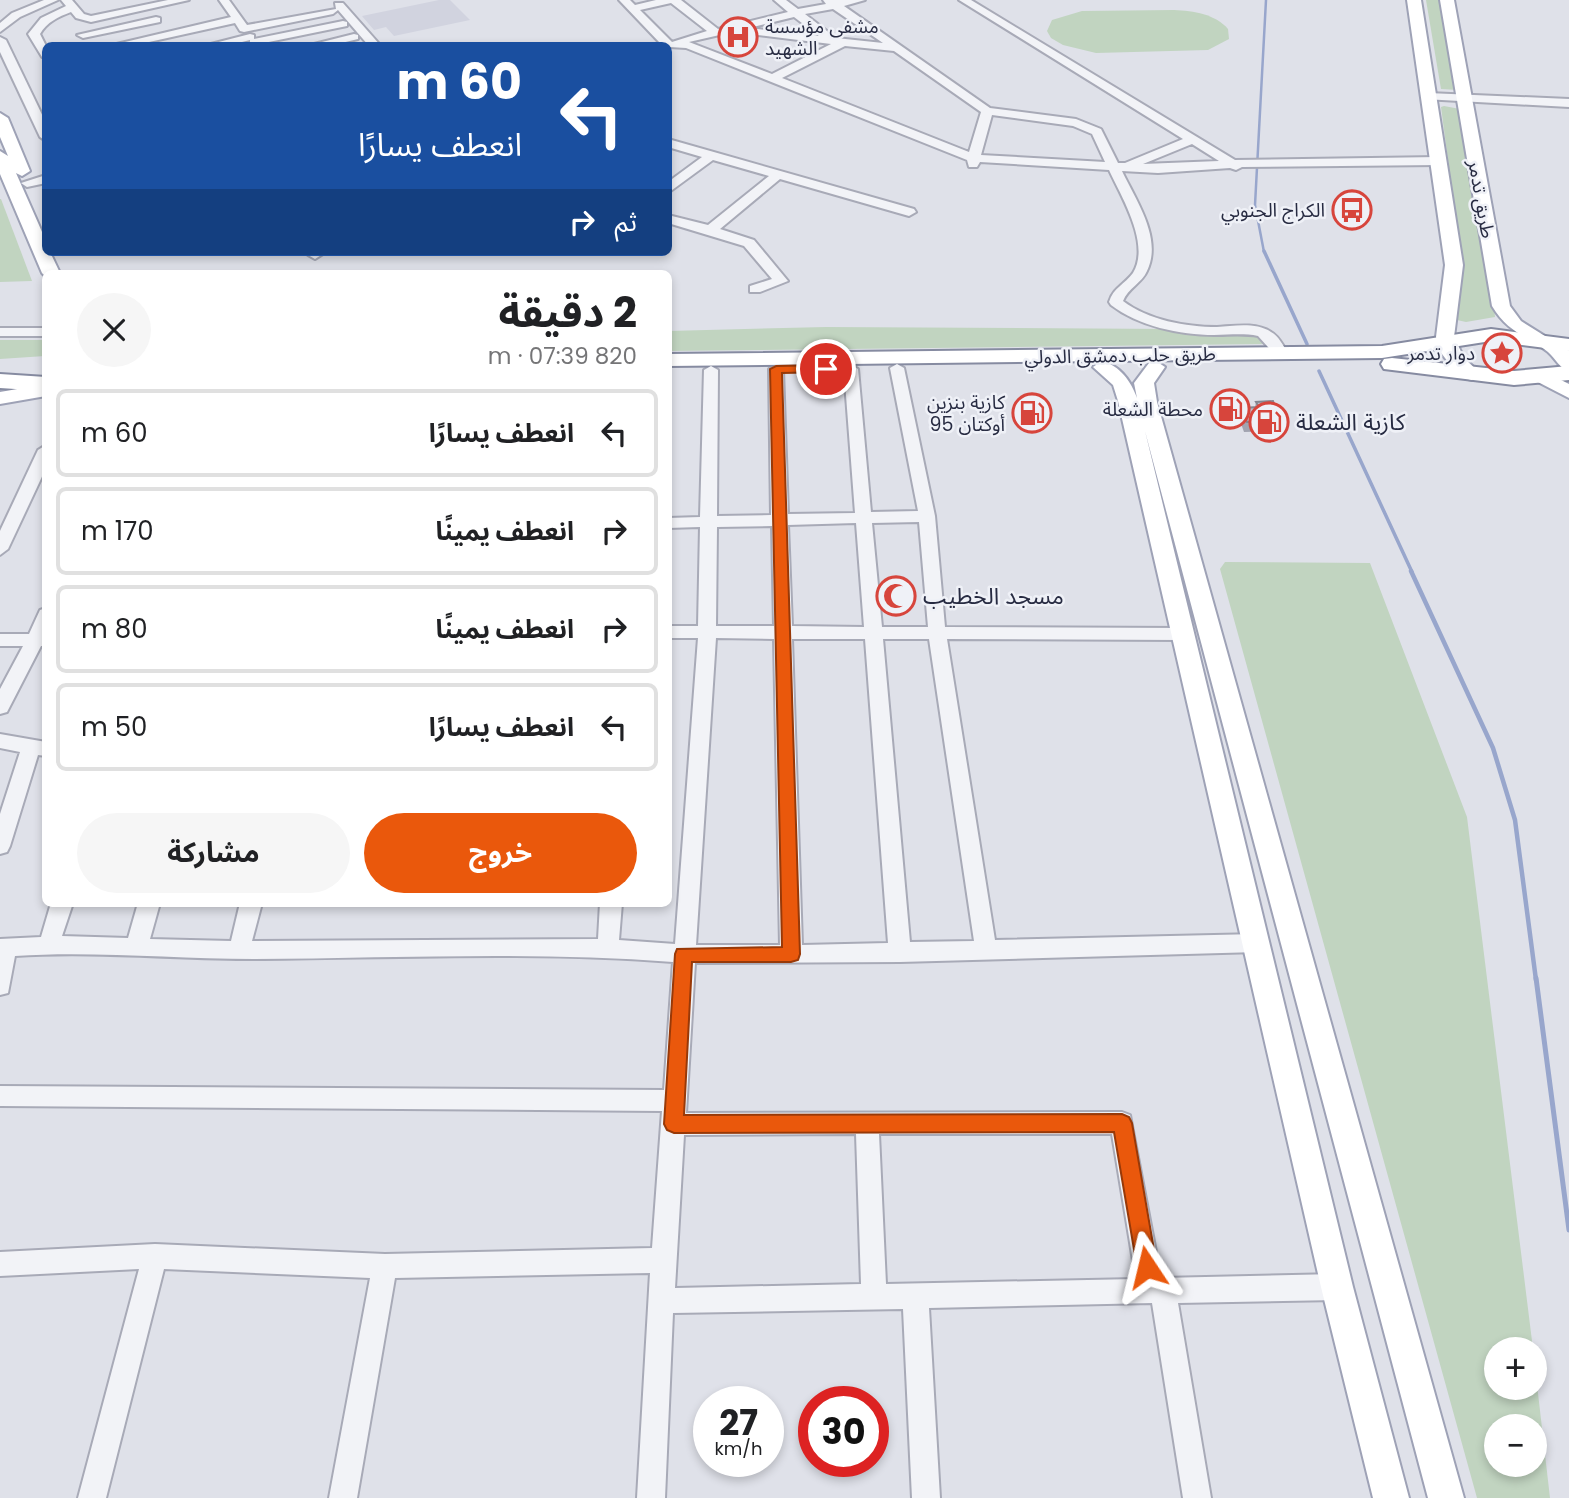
<!DOCTYPE html>
<html lang="ar">
<meta charset="utf-8">
<style>
body{margin:0;font-family:Poppins,"Noto Sans Arabic",sans-serif;background:#f6f6f6;color:#202124;direction:rtl;height:100vh;display:flex;flex-direction:column;font-size:26px;white-space:nowrap}
*{box-sizing:border-box;margin:0}
p{font-size:23px;color:#757577}
.icon{flex:none;width:38px;height:38px;fill:none;stroke:currentColor;stroke-width:2;stroke-linecap:round;stroke-linejoin:round}
.map{position:relative;flex:1;overflow:hidden;direction:ltr}
.panel{position:absolute;left:42px;top:270px;width:630px;height:637px;display:flex;flex-direction:column;background:#fff;border-radius:10px;box-shadow:0 4px 10px #0003;direction:rtl}
.panel>*{flex:none}
.guide{position:absolute;left:42px;top:42px;width:630px;height:214px;border-radius:10px;box-shadow:0 4px 10px #0003;direction:rtl;background:#1a4fa0;color:#fff;overflow:hidden}
.fabs{position:absolute;left:1484px;top:1337px;display:grid;gap:14px}
.fabs a{display:grid;place-items:center;width:63px;height:63px;border-radius:50%;background:#fff;box-shadow:0 4px 10px #0003;font-size:35px}
.speed{position:absolute;left:693px;top:1386px;display:flex;gap:14px;font-size:35px;font-weight:700;text-align:center}
.speed>*{display:grid;place-content:center;width:91px;height:91px;border-radius:50%;background:#fff;box-shadow:0 4px 10px #0003;line-height:1}
.speed small{font-size:18px;font-weight:400}
.speed .limit{border:10px solid #d22;background:#fff;color:#111}
.pin{position:absolute;display:grid;place-items:center;width:60px;height:60px;color:#fff;margin:-30px;border:4px solid #fff;border-radius:50%;box-shadow:0 2px 7px #0007}
.me{position:absolute;width:77px;margin:-38px;rotate:350deg;stroke-linejoin:round;filter:drop-shadow(0 0 5px #0008)}
.turn{display:flex;align-items:center;gap:24px;height:147px;padding:0 35px;font-size:32px}
.turn .icon{width:91px;height:91px;stroke-width:2.5}
.turn b{display:block;font-size:49px;line-height:60px}
.then{display:flex;align-items:center;height:66px;padding:0 35px;background:#0003;gap:14px;font-size:26px}
.round{display:grid;place-items:center;flex:none;width:74px;height:74px;border-radius:37px;background:#f6f6f6}
.summary{display:flex;align-items:center;justify-content:space-between;height:119px;padding:0 35px}
h1{font-size:42px;font-weight:700;line-height:52px}
.action{display:flex;gap:14px;margin-top:auto;padding:14px 35px}
.action a{flex:1;height:80px;border-radius:42px;background:#ea580c;color:#fff;font-size:28px;font-weight:700;line-height:80px;text-align:center}
.action a+a{background:#f6f6f6;color:#202124}
ul{padding:0;list-style:none}
li{display:flex;align-items:center;gap:21px;height:88px;margin:0 14px 10px;padding:0 21px;border:4px solid #e0e0e0;border-radius:10px}
li div{flex:1}
li b{display:block;font-size:26px}
li em{font-style:normal}
.map>svg:first-child{display:block}
.built{fill:#d1d3df}
.green{fill:#c1d4c0;fill-rule:evenodd}
.lines{fill:none;stroke-linecap:round;stroke-linejoin:round}
.stream-far3{stroke:#98a6cc;stroke-width:2.5}
.stream-far2{stroke:#98a6cc;stroke-width:3.5}
.stream-far1{stroke:#98a6cc;stroke-width:4.5}
.stream{stroke:#98a6cc;stroke-width:5}
.minor-casing{stroke:#a8aab7;stroke-width:4}
.major-casing{stroke:#9ea2b6;stroke-width:4}
.highway-casing{stroke:#868ba1;stroke-width:4}
.minor{fill:#f2f3f7;fill-rule:evenodd}
.major{fill:#fff;fill-rule:evenodd}
.highway{fill:#fff;fill-rule:evenodd}
.wall{fill:#a2a4b0}
.building{fill:#bcbfcd;stroke:#848690;stroke-width:2}
.route{fill:#ea580c;stroke:#983908;stroke-width:2}
.labels{text-anchor:middle;stroke-width:5;stroke-linejoin:round;paint-order:stroke}
.far-poi-label{font-size:19px;fill:#272b42;stroke:#eff1f7;text-anchor:end}
.far-street-label{font-size:19px;fill:#272b42;stroke:#eff1f7}
.poi-label{font-size:23px;fill:#272b42;stroke:#eff1f7;text-anchor:start}
</style>
<div class="map">
<svg width="1569" height="1498" viewBox="0 0 1569 1498">
<rect width="100%" height="100%" fill="#dfe1e9"/>
<path class="built" d="M439,0h11l20,20 -76,16 -8,-9 -12,3 -12,-14z"/>
<g class="green">
<path d="M1426,0h16l16,90 -17,-1z"/>
<path d="M1174,10c20,1 41,4 54,19l1,10 -21,11 -112,3 -33,-8 -12,-7 -4,-7 5,-11 30,-9z"/>
<path d="M1444,106l16,3 34,196 1,12 -29,5 -9,-2 6,-46 -22,-167z"/>
<path d="M0,199h1l31,82 -32,1z"/>
<path d="M826,327l344,2 82,5 10,4 4,6 -597,7 -1,-20z"/>
<path d="M0,340h45v16l-45,3z"/>
<path d="M1225,562l145,1 97,254 66,532h-37v39h39v-21l15,131h-73l-257,-929zM1535,1426v39h-39v-39z"/>
</g>
<g class="lines">
<path class="stream-far3" d="M1264,252l-9,-47 11,-205"/>
<g class="stream-far2">
<path d="M1264,251l43,93"/>
<path d="M1319,371l93,201"/>
</g>
<path class="stream-far1" d="M1411,571l82,177 22,72 21,160"/>
<path class="stream" d="M1536,978l33,252"/>
<g class="minor-casing">
<g id="minor">
<path d="M44,0h14l-38,17 -20,15v-9l12,-10z"/>
<path d="M61,0h11l12,14 7,2 77,-16h21l-98,22 -15,-4 -5,-6c-13,5 -24,10 -31,22l6,12v12l-4,-1 -14,-23 13,-16 25,-12z"/>
<path d="M219,0h10l18,25 89,-16 -1,-6h8l38,43h-12l-31,-36 -5,4 -89,18 -4,-1 -5,-8 -104,23h-23l123,-29z"/>
<path d="M619,0h11l5,5 21,-5h25l37,29 70,-17 -14,-12h12l12,9 28,-5 -3,-4h42l-21,6 146,102 86,11 25,10 17,34h7l58,-24 -224,-139h12l264,160 203,-3 6,4 -6,4 -196,2 -6,3 -6,-2 -72,5 -36,-2c13,28 41,67 25,100 -5,12 -19,17 -24,30 25,19 63,26 94,26 17,-1 39,-5 54,5 8,4 12,14 17,21l-7,4 -5,-1 -18,-20c-15,-3 -29,-1 -44,-1 -34,0 -76,-9 -103,-30l-2,-3c4,-14 16,-18 24,-29 18,-29 -12,-77 -24,-103l-129,-8 -3,5h-8l-2,-7 -281,-112 -33,-2 7,-3zM671,3l36,28 -35,11 -32,-32zM833,9l50,34 -47,-5 -31,-24zM794,17l25,19 -70,-8zM737,31l5,2 89,11 -59,30 -83,-32zM845,46l49,5 87,61 -12,40 -187,-74zM992,115l81,11 19,8 13,28 -124,-7zM1192,144l27,17 -76,3z"/>
<path d="M156,17l4,1v4l-77,16 -6,-3z"/>
<path d="M343,21l4,1v4l-93,19 -4,-1v-4l-24,6h-23l47,-12 4,1v4z"/>
<path d="M354,34l4,1v4l-29,7h-23z"/>
<path d="M0,37l6,3 40,83v18l-6,-4 -40,-85z"/>
<path d="M1428,93l141,6v8l-145,-8v-4z"/>
<path d="M668,139l246,70 2,3 -7,4 -129,-37 -60,50 34,11 34,41 -28,11h-10v-6l22,-7 -28,-33 -76,-23v-8l40,10 61,-49 -56,-16 -45,33v-11l34,-25 -34,-10z"/>
<path d="M46,175v8l-19,4 -6,-4z"/>
<path d="M310,252h16l-11,7 -7,-4z"/>
<rect x="0" y="328" width="46" height="8"/>
<path d="M897,364l7,4 31,148 10,111 237,1 6,2 3,4 -3,4 -6,2 -235,-1 48,301 263,-6 8,3 3,6 -3,6 -8,3 -358,10 -205,1 -9,150 436,-1 8,3 31,163 176,-4 9,4 4,9 -4,9 -9,4 -159,3 33,195h-28l-31,-195 -223,5 11,190h-28l-9,-189 -230,4 -8,185h-28l13,-225 -255,5 -38,220h-28l41,-220 -206,-9 -58,229h-28l61,-229 -139,7v-24l155,-8 230,10 267,-6 10,-137 -662,-5v-20l664,4 9,-128c-139,-11 -280,-4 -419,-3 -80,0 -160,-8 -239,-3l-7,37 -8,2v-56l41,-2 10,-34h22l-11,33 66,2 10,-35h22l-10,36 81,2 9,-38h22l-10,38 346,-2 2,-36h22l-3,37 56,4 23,-306h-30v-12h30l2,-99 -32,1v-10l32,-1 4,-147 7,-4 7,4 -1,146 54,-1 -2,-146 7,-4 7,4 5,145 67,-1 -11,-144 7,-4 7,4 13,143 47,-1 -28,-143zM919,522l9,105h-46l-10,-104zM856,523l8,104 -72,-1 -4,-101zM772,526l2,100h-58l1,-99zM716,638l58,1 6,306h-84zM792,639h73l23,304 -86,2zM883,639h46l45,302 -64,1zM856,1134l5,150 -186,4 9,-153zM879,1134h233l24,145 -250,5z"/>
<path d="M46,445v23l-38,81 -8,6v-24l38,-81z"/>
<path d="M46,608v38h-5l-34,66 -7,2v-25l23,-43h-23v-12h29l11,-24z"/>
<path d="M0,734l46,8v14l-8,-1 -28,91 -3,6 -7,2v-40l20,-62 -20,-4z"/>
</g>
</g>
<g class="major-casing">
<g id="major">
<path d="M1407,0h14l42,265 -9,72 10,21 17,16 -9,6 -7,-2 -14,-12 -12,-16 -3,-13 9,-72z"/>
<path d="M1440,0h14l56,306 11,15 48,30v20c-10,-3 -13,-12 -21,-19 -22,-17 -40,-19 -56,-46z"/>
<path d="M0,113l8,5 22,53 -8,5 -6,-3 30,68v11h4l10,21h-14v4l-4,-4 -42,-99v-23l8,5 -8,-19z"/>
<path d="M1102,361c18,5 29,20 35,37l-3,-15 15,-20 7,-2 9,6 -11,16 3,19 307,1096h-36l-283,-1067 208,856 56,211h-36l-52,-211 -203,-886 -5,-16 -20,-18z"/>
<path d="M1541,370l28,14v14l-35,-18 -3,-4 3,-4z"/>
<path d="M46,384v12l-46,8v-12z"/>
</g>
</g>
<g class="highway-casing">
<g id="highway">
<path d="M1491,329l78,10v12l-78,-10 -109,17 -714,8v-12l714,-8z"/>
<path d="M1392,358l122,13 55,-5v14l-55,5 -130,-16 -3,-5 3,-5z"/>
<path d="M0,374l46,3v14l-46,-3z"/>
</g>
</g>
<use href="#minor" class="minor"/>
<use href="#major" class="major"/>
<use href="#highway" class="highway"/>
</g>
<path class="wall" d="M1256,402l25,19 -3,10 -34,1 -5,-14 2,-10 14,-1z"/>
<path class="building" d="M1273,401l8,20 -34,1 -6,-14 18,-1 -3,-5z"/>
<path class="route" d="M826,365l4,1v6l-48,1 18,581 -2,6 -7,2h-99l-8,153 438,-1 7,3 3,6 25,144 -3,7 -7,3 -7,-3 -3,-7 -23,-135 -440,1 -7,-3 -3,-6 11,-170 2,-5 105,-2 -12,-578 6,-3z"/>
<defs>
<g id="hospital-ring" transform="scale(2.0125)"><circle r="9.5" fill="#eff1f7" stroke="#d7453c" stroke-width="1.5"/><path d="M-5-5h3v3.5h4V-5h3V5h-3V1.5h-4V5h-3Z" fill="#d7453c"/></g>
<g id="bus-ring" transform="scale(2.0125)"><circle r="9.5" fill="#eff1f7" stroke="#d7453c" stroke-width="1.5"/><path d="M-5-6H5V4H4V6H2V4H-2V6H-4V4H-5ZM-3.5-4V0h7V-4ZM-3.5 1.2v1.5H-2V1.2ZM2 1.2v1.5H3.5V1.2Z" fill="#d7453c"/></g>
<g id="sight-ring" transform="scale(2.0125)"><circle r="9.5" fill="#eff1f7" stroke="#d7453c" stroke-width="1.5"/><path d="M0-6L1.8-2.2L6-1.7L2.9 1.2L3.7 5.4L0 3.3L-3.7 5.4L-2.9 1.2L-6-1.7L-1.8-2.2Z" fill="#d7453c"/></g>
<g id="fuel-ring" transform="scale(2.0125)"><circle r="9.5" fill="#eff1f7" stroke="#d7453c" stroke-width="1.5"/><path d="M-5.5-6h7V0h2V4h1.3V-2.5L3-4.5l.8-.8L6-3V5H2.5V1h-1V6h-7ZM-4.2-4.7v3.2H.2V-4.7Z" fill="#d7453c"/></g>
<g id="mosque-ring" transform="scale(2.0125)"><circle r="9.5" fill="#eff1f7" stroke="#d7453c" stroke-width="1.5"/><path d="M3.5-4.9A6 6 0 1 0 3.5 4.9A5 5 0 1 1 3.5-4.9Z" fill="#d7453c"/></g>
</defs>
<g fill-rule="evenodd">
<use href="#hospital-ring" x="738" y="37"/>
<use href="#bus-ring" x="1352" y="210"/>
<use href="#sight-ring" x="1502" y="353"/>
<use href="#fuel-ring" x="1230" y="409"/>
<use href="#fuel-ring" x="1032" y="413"/>
<use href="#fuel-ring" x="1269" y="422"/>
<use href="#mosque-ring" x="896" y="596"/>
</g>
<g class="labels">
<g class="far-poi-label">
<text x="765" y="33" text-anchor="start">مشفى مؤسسة<tspan x="765" dy="22">الشهيد</tspan></text>
<text x="1325" y="217">الكراج الجنوبي</text>
<text x="1475" y="360">دوار تدمر</text>
<text x="1005" y="409">كازية بنزين<tspan x="1005" dy="22">أوكتان 95</tspan></text>
<text x="1203" y="416">محطة الشعلة</text>
</g>
<g class="far-street-label">
<text transform="translate(1482 199) rotate(80)" y="7">طريق تدمر</text>
<text transform="translate(1120 355) rotate(-1)" y="7">طريق حلب دمشق الدولي</text>
</g>
<g class="poi-label">
<text x="1296" y="430">كازية الشعلة</text>
<text x="923" y="604">مسجد الخطيب</text>
</g>
</g>
</svg>
<div class="fabs">
<a>+</a>
<a>−</a>
</div>
<div class="speed"><div>27<small>km/h</small></div><div class="limit">30</div></div>
<div class="pin" style="left:826px;top:369px;background:#d93025"><svg class="icon" aria-label="arrive" viewBox="0 0 24 24"><path d="M6 21V4h12l-3 4 3 4H6"/></svg></div>
<svg class="me" style="left:1147px;top:1267px" viewBox="-20 -20 40 40"><path d="M0-17L14 15 0 8-14 15z" fill="#ea580c" stroke="#fff" stroke-width="4"/></svg>
<div class="guide">
<div class="turn"><svg class="icon" aria-label="left" viewBox="0 0 24 24"><path d="M17 20v-9H6M10 6l-5 5 5 5"/></svg><div><b>60 m</b>انعطف يسارًا</div></div>
<div class="then">ثم<svg class="icon" aria-label="right" viewBox="0 0 24 24"><path d="M7 20v-9h11M14 6l5 5-5 5"/></svg></div>
</div>
<section class="panel">
<div class="summary"><div><h1>2 دقيقة</h1><p>820 m · 07:39</p></div><a class="round"><svg class="icon" aria-label="close" viewBox="0 0 24 24"><path d="M6 6l12 12M18 6L6 18"/></svg></a></div>
<ul>
<li><svg class="icon" aria-label="left" viewBox="0 0 24 24"><path d="M17 20v-9H6M10 6l-5 5 5 5"/></svg><div><b>انعطف يسارًا</b></div><em>60 m</em></li>
<li><svg class="icon" aria-label="right" viewBox="0 0 24 24"><path d="M7 20v-9h11M14 6l5 5-5 5"/></svg><div><b>انعطف يمينًا</b></div><em>170 m</em></li>
<li><svg class="icon" aria-label="right" viewBox="0 0 24 24"><path d="M7 20v-9h11M14 6l5 5-5 5"/></svg><div><b>انعطف يمينًا</b></div><em>80 m</em></li>
<li><svg class="icon" aria-label="left" viewBox="0 0 24 24"><path d="M17 20v-9H6M10 6l-5 5 5 5"/></svg><div><b>انعطف يسارًا</b></div><em>50 m</em></li>
</ul>
<div class="action"><a>خروج</a><a>مشاركة</a></div>
</section>
</div>
